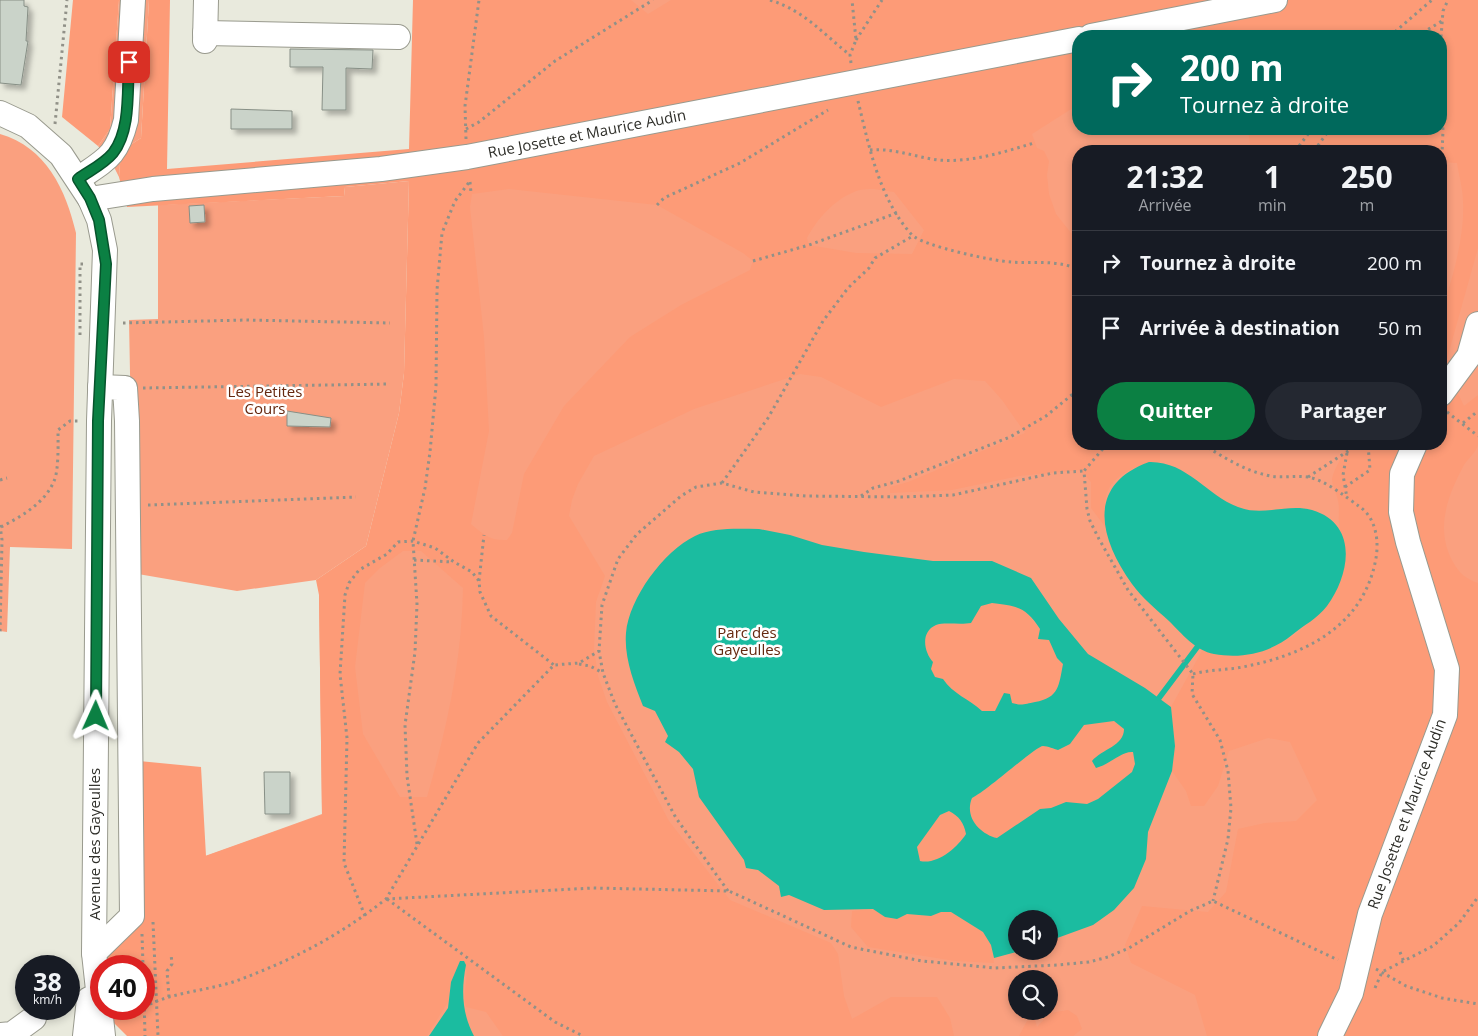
<!DOCTYPE html>
<html lang="fr">
<meta charset="utf-8">
<style>
body{margin:0;font-family:"Open Sans",sans-serif;background:#242831;color:#f1f3f6;height:100vh;display:flex;flex-direction:column;font-size:19px;white-space:nowrap}
*{box-sizing:border-box;margin:0}
p{font-size:16px;color:#9ea1a6}
.icon{flex:none;width:28px;height:28px;fill:none;stroke:currentColor;stroke-width:2;stroke-linecap:round;stroke-linejoin:round}
.map{position:relative;flex:1;overflow:hidden}
.drawer{position:absolute;left:1072px;top:145px;width:375px;height:305px;display:flex;flex-direction:column;background:#171b24;border-radius:20px;box-shadow:0 2px 8px #0003}
.drawer>*{flex:none}
.top-card{position:absolute;left:1072px;top:30px;width:375px;height:105px;border-radius:20px;box-shadow:0 2px 8px #0003;background:#00695c;color:#fff;overflow:hidden}
.buttons{position:absolute;left:1008px;top:910px;display:grid;gap:10px}
.buttons a{display:grid;place-items:center;width:50px;height:50px;border-radius:50%;background:#171b24;box-shadow:0 2px 8px #0003;font-size:25px}
.speed{position:absolute;left:15px;top:955px;display:flex;gap:10px;font-size:25px;font-weight:700;text-align:center}
.speed>*{display:grid;place-content:center;width:65px;height:65px;border-radius:50%;background:#171b24;box-shadow:0 2px 8px #0003;line-height:1}
.speed small{font-size:12px;font-weight:400}
.speed .limit{border:8px solid #d22;background:#fff;color:#111}
.pin{position:absolute;display:grid;place-items:center;width:42px;height:42px;color:#fff;margin:-21px;border-radius:10px;box-shadow:0 2px 8px #0006}
.me{position:absolute;width:55px;margin:-28px;rotate:1deg;stroke-linejoin:round;filter:drop-shadow(0 0 4px #0008)}
.turn{display:flex;align-items:center;gap:18px;height:105px;padding:0 25px;font-size:22px}
.turn .icon{width:65px;height:65px;stroke-width:2.5}
.turn b{display:block;font-size:35px;line-height:42px}
.eta{display:flex;justify-content:space-evenly;align-items:center;height:85px;text-align:center}
.eta b{font-size:30px;font-weight:700;line-height:35px}
.action{display:flex;gap:10px;margin-top:auto;padding:10px 25px}
.action a{flex:1;height:58px;border-radius:30px;background:#0b8043;color:#fff;font-size:20px;font-weight:700;line-height:58px;text-align:center}
.action a+a{background:#242831;color:#f1f3f6}
ul{padding:0;list-style:none}
li{display:flex;align-items:center;gap:15px;height:65px;padding:0 25px;border-top:1px solid #363941}
li div{flex:1}
li b{display:block;font-size:19px}
li em{font-style:normal}
.map>svg:first-child{display:block}
.green{fill:#faa07f;fill-rule:evenodd}
.forest{fill:#fd9b77;fill-rule:evenodd}
.water{fill:#1bbca0;fill-rule:evenodd}
.lines{fill:none;stroke-linecap:round;stroke-linejoin:round}
.stream{stroke:#1bbca0;stroke-width:5.5}
.building{fill:#cad3c9;stroke:#878f86;filter:url(#shadow)}
.minor-casing{stroke:#999a8e;stroke-width:26}
.path{stroke:#919188;stroke-width:3;stroke-dasharray:2.5 4;stroke-linecap:butt}
.minor{stroke:#fff;stroke-width:24}
.route-casing{stroke:#07532c;stroke-width:12}
.route{stroke:#0b8043;stroke-width:9}
.labels{text-anchor:middle;stroke-width:5;stroke-linejoin:round;paint-order:stroke}
.street-label{font-size:15px;fill:#2f2f2a;stroke:#fff}
.park-label{font-size:15px;fill:#65280f;stroke:#fff}
</style>
<div class="map">
<svg width="1478" height="1036" viewBox="0 0 1478 1036">
<defs>
<filter id="shadow"><feDropShadow dx="4.5" dy="4.5" stdDeviation="2.5" flood-color="#0004"/></filter>
</defs>
<rect width="100%" height="100%" fill="#e9eadd"/>
<g class="green">
<path d="M119,0h30l-8,138 -20,13 -2,26 -6,-12 -15,-19 12,-17z"/>
<path d="M430,0h1048v1036h-1317l44,-180 117,-42 -3,-220 55,-48 39,-172zM1079,36h362v93h-362zM1079,151h362v293h-362zM1016,919h33v32h-33zM1016,979h33v32h-33z"/>
<path d="M0,134c46,13 66,56 76,99l-4,316 -62,-2 -3,85 -7,-1z"/>
<path d="M409,181l-5,192 -5,40 -33,133 -50,34 -79,11 -99,-17 -7,-148 -2,-106 29,-1v-114l186,-9 1,-9z"/>
</g>
<g class="forest">
<path d="M73,0h46l-9,129 -12,17 -36,-29z"/>
<path d="M149,0h21l-3,169 242,-20 4,-149h218l17,14 23,-14h807v248l-33,118 19,40 14,-11c0,11 0,42 0,50 -2,8 -12,15 -15,22 -16,30 -28,63 -10,95 6,11 13,17 25,21v453h-271l-12,-41 -64,-32 -6,-18 17,-39 66,6 18,-20 12,-63 27,-6 31,-2 21,-21 -27,-58 -22,-4 -39,13 -11,35 -14,20h-13l-5,-15 -14,-20 3,-25 -4,-39 32,-58c21,11 48,6 70,-2 31,-12 72,-55 73,-90 0,-12 -6,-23 -7,-34 -1,-7 1,-15 -1,-22 -1,-7 -6,-16 -6,-22 2,-11 12,-25 16,-35h93v-135c12,-27 24,-77 22,-107 0,-13 -4,-26 -6,-39l-16,-1v-11h-190l-3,-22h193v-93h-362v68l-47,30 5,14 7,3 5,10 -2,14 2,19 7,20 23,29v201h81v18c-19,0 -49,13 -54,34 -2,10 -1,22 0,32l-15,-20v-26l-11,-12 -61,6 -67,14 -62,3v-6l18,-5 117,-49 -23,-33 -17,-19 -31,-2 -73,28 -60,-30 -21,-3 -106,35 -100,47 -16,28 -6,16 -3,16 36,60 -9,26 -2,47 4,27 9,26 62,119 61,79 101,43 7,11 6,42 8,23 39,-22h46l13,21 4,18h-451l-17,-24 -20,-5c-5,-15 5,-31 -2,-45l-13,20 -3,20 -21,34h-300l-18,-18 -6,-9h41v-43h-40v-8l30,-33 5,-164 62,6 5,89 116,-41 -3,-220 -3,-15 50,-34 33,-133 5,-40 5,-192 -64,6 -1,9 -217,11 -8,-30 2,-26 20,-13zM509,189l148,16 86,48 10,8 -3,9 -69,35 -51,32 -66,69 -40,68 -12,59 -5,7c-17,1 -24,-6 -36,-16l18,-93 -5,-94 -14,-130 2,-13zM874,189l20,3 30,38 -12,24 -56,-1 -47,-8 -2,-7c10,-19 27,-38 47,-46 6,-3 14,-3 20,-3zM403,551h18l42,37c-1,72 -16,140 -36,209h-27l-37,-63 -8,-67 10,-84 15,-15z"/>
<path d="M992,603l24,3 8,4 25,30 8,18 6,6c-5,21 -3,33 -28,38 -10,2 -13,4 -23,1l-17,8h-13c-13,-12 -29,-17 -39,-32l-8,-1c-6,-14 -20,-45 1,-53 6,-2 26,0 35,-2l10,-18z"/>
<path d="M1114,721l10,8c0,15 -15,19 -26,26l-1,13c14,-4 24,-17 36,-17l2,13 -3,8 -34,27 -11,5 -47,5 -43,30c-18,-5 -33,-22 -25,-41 16,-7 64,-52 71,-52 5,0 11,3 16,4l11,-6 13,-19z"/>
<path d="M949,811c10,5 14,12 17,23 -9,14 -29,31 -46,27l-3,-14 23,-32z"/>
<path d="M873,909l12,8 12,2 10,-5 24,2 10,-4h10l32,20 8,13 3,18 -39,-2 -87,-14 -17,-20 1,-16z"/>
<path d="M1068,1010l9,6 5,13 -9,7h-54l8,-15 8,-1 2,7 13,-14z"/>
</g>
<g class="water">
<path d="M1149,462c38,-1 57,33 89,45 25,10 49,-4 74,3 47,14 38,65 15,96 -10,13 -23,19 -35,29 -22,18 -50,24 -78,19 -18,-3 -33,-21 -45,-33 -13,-12 -27,-23 -37,-37 -33,-46 -46,-99 17,-122z"/>
<path d="M759,529l31,6 32,10 42,7 69,9h59l39,17 28,41 29,35 57,34 26,19 4,39 -3,25 -24,61 -2,27 -12,29 -20,22 -21,15 -44,16v-22h-33v32h4l-26,7 -3,-13 -8,-13 -32,-20h-10l-10,4 -24,-2 -10,5 -12,-2 -12,-8 -49,1 -35,-15 -8,2 -2,-11 -21,-16 -12,-2 -2,-8 -45,-63 -6,-28 -14,-17 -14,-10 3,-6 -13,-25 -12,-5c-9,-23 -19,-48 -17,-73 3,-35 38,-82 69,-97 19,-9 43,-7 64,-7zM992,603c25,3 34,4 48,26l-2,10 11,1 8,18 6,6c-4,21 -4,34 -28,38 -10,2 -13,4 -23,1l-2,-9 -6,-1 -9,18h-13c-13,-12 -29,-17 -39,-32l-8,-2 -4,-8 2,-7c-9,-10 -13,-30 3,-37 7,-3 25,0 35,-2l10,-17zM1114,721l10,8c0,17 -22,20 -32,32l4,7c15,-4 25,-17 37,-16l2,12 -3,8 -34,27 -11,5 -21,-2 -15,6 -11,1 -43,29c-17,-4 -33,-21 -25,-40 15,-7 64,-52 71,-52 5,0 11,3 15,4l12,-6 14,-19zM949,811c10,5 15,12 17,23 -9,14 -29,31 -46,27l-3,-14 23,-32z"/>
<path d="M460,961h4l2,4c-5,25 -4,49 8,71h-45l19,-28 3,-26z"/>
</g>
<g class="lines">
<path class="stream" d="M1159,698l39,-52"/>
</g>
<g class="building">
<path d="M0,0h24v6l4,1 -2,34h2l-7,44 -21,-2z"/>
<path d="M290,49l83,1 -1,19 -26,-1v42h-24l1,-43h-33z"/>
<path d="M231,109l61,2v18h-61z"/>
<path d="M204,205l1,17 -15,1 -1,-17z"/>
<path d="M287,411l44,7 -1,9 -43,-1z"/>
<path d="M264,772h26v42h-25z"/>
</g>
<g class="lines">
<g class="minor-casing">
<g id="minor">
<path d="M205,33l193,4"/>
<path d="M1091,36l184,-36"/>
<path d="M205,41l1,-41"/>
<path d="M0,113l28,13 33,29 29,44 9,21 6,30 -6,171 -5,532 9,83"/>
<path d="M78,179c29,-20 39,-23 48,-59l7,-120"/>
<path d="M90,199l63,-10 228,-20 86,-12 612,-118"/>
<path d="M1441,394l28,-38 9,-32"/>
<path d="M94,953l38,-37 -5,-495 -2,-33 -25,-1"/>
<path d="M0,1035l12,-1 22,-16"/>
<path d="M85,1036l4,-37"/>
<path d="M1330,1036l21,-43 19,-79 75,-199 2,-46 -39,-127 -7,-30 1,-38 13,-30"/>
</g>
</g>
<g class="path">
<path d="M770,0c35,11 52,33 80,55"/>
<path d="M1390,36l42,-36"/>
<path d="M1417,36l25,-15"/>
<path d="M1441,37l2,-26 5,-11"/>
<path d="M856,40l26,-40"/>
<path d="M851,63l-1,-8 6,-15 -4,-40"/>
<path d="M858,101c11,45 21,98 54,134 11,11 81,26 99,27 22,2 47,-3 68,8"/>
<path d="M1441,108l2,22 -2,49"/>
<path d="M55,124l12,-124"/>
<path d="M466,129l13,-7 76,-61 98,-61"/>
<path d="M466,139l-1,-33 14,-106"/>
<path d="M870,150c24,-2 45,7 68,10 32,3 66,-8 96,-17"/>
<path d="M1295,151l17,-22"/>
<path d="M1314,151l16,-22"/>
<path d="M470,182l1,11"/>
<path d="M657,205l7,-7 76,-35 88,-53"/>
<path d="M753,261l56,-16 88,-32"/>
<path d="M123,323l123,-3 144,3"/>
<path d="M80,335v-71h5"/>
<path d="M143,388l247,-4"/>
<path d="M1447,412l31,24"/>
<path d="M1463,423l15,-12"/>
<path d="M1107,444l-23,27 3,38 3,12 9,18 29,51 65,84 -1,20 28,46 8,31 3,37 -3,31 -15,62"/>
<path d="M1347,453l-4,22 4,23"/>
<path d="M1308,477l51,-33"/>
<path d="M0,480l7,-2"/>
<path d="M722,483l46,-65 55,-97 25,-33 21,-20 6,-10 38,-22"/>
<path d="M1345,487l25,-17 -2,-26"/>
<path d="M861,496l12,-8 26,-7 111,-44 36,-21 33,-27"/>
<path d="M148,505l208,-8"/>
<path d="M0,525l2,15 -2,93"/>
<path d="M1,527c21,-11 44,-24 53,-46 5,-10 4,-40 4,-51l12,-9h9"/>
<path d="M414,560l39,2"/>
<path d="M479,581l5,-46"/>
<path d="M579,664l11,2 13,7"/>
<path d="M1193,674c15,-4 29,-4 44,-6 64,-11 127,-40 139,-110 3,-17 0,-40 -16,-51 -14,-10 -35,-27 -52,-30 -14,-2 -28,2 -42,-2 -23,-5 -44,-19 -64,-31"/>
<path d="M417,844l-10,-68 -2,-51 10,-73 2,-48 -4,-63 12,-53 5,-36 6,-66 1,-96 5,-57 13,-32 15,-20"/>
<path d="M728,891l-52,-73 -61,-114 -12,-31 -4,-22 3,-46 16,-46 19,-25 44,-38 15,-9 26,-4 32,9 52,4 97,1 50,-2 100,-22 31,-2"/>
<path d="M386,899l207,-11 136,3 122,56 71,14 73,7 62,-3 32,-3 19,-5 21,-9 61,-37 23,-10 125,59"/>
<path d="M387,899l168,123 28,14"/>
<path d="M365,916l-21,-53 3,-125 -7,-64 5,-79 4,-12 10,-13 28,-16 11,-12 15,-1 22,7 19,14 18,10 7,9 1,11 11,24 63,49"/>
<path d="M153,922l5,114"/>
<path d="M142,934l1,32"/>
<path d="M1400,952l4,10"/>
<path d="M1376,969l30,17 36,12 36,6"/>
<path d="M1375,988l7,-16 51,-26 26,-23 19,-26"/>
<path d="M144,996l1,40"/>
<path d="M169,997l-2,-26 5,-7 -1,-10"/>
<path d="M144,1007c28,-15 62,-16 92,-26 57,-21 103,-45 150,-82l92,-156 76,-78 25,-2 20,-12"/>
<path d="M120,1019l20,-10"/>
</g>
<use href="#minor" class="minor"/>
</g>
<g class="lines">
<g class="route-casing">
<path id="route" d="M96,716l2,-295 8,-157 -7,-44 -9,-22 -12,-19c11,-8 26,-15 35,-26 18,-23 14,-63 16,-91"/>
</g>
<use href="#route" class="route"/>
</g>
<g class="labels">
<g class="street-label">
<text transform="translate(587 134) rotate(-11)" y="5">Rue Josette et Maurice Audin</text>
<text transform="translate(1407 814) rotate(-70)" y="5">Rue Josette et Maurice Audin</text>
<text transform="translate(95 844) rotate(-90)" y="5">Avenue des Gayeulles</text>
</g>
<g class="park-label">
<text x="265" y="397">Les Petites<tspan x="265" dy="17">Cours</tspan></text>
<text x="747" y="638">Parc des<tspan x="747" dy="17">Gayeulles</tspan></text>
</g>
</g>
</svg>
<div class="buttons">
<a><svg class="icon" aria-label="sound" viewBox="0 0 24 24"><path d="M4 9h4l5-4v14l-5-4H4zM17 9q2 3 0 6"/></svg></a>
<a><svg class="icon" aria-label="search" viewBox="0 0 24 24"><circle cx="10" cy="10" r="6"/><path d="M15 15l6 6"/></svg></a>
</div>
<div class="speed"><div>38<small>km/h</small></div><div class="limit">40</div></div>
<div class="pin" style="left:129px;top:62px;background:#d93025"><svg class="icon" aria-label="arrive" viewBox="0 0 24 24"><path d="M6 21V4h12l-3 4 3 4H6"/></svg></div>
<svg class="me" style="left:96px;top:716px" viewBox="-20 -20 40 40"><path d="M0-17L14 15 0 8-14 15z" fill="#0b8043" stroke="#fff" stroke-width="4"/></svg>
<div class="top-card">
<div class="turn"><svg class="icon" aria-label="right" viewBox="0 0 24 24"><path d="M7 20v-9h11M14 6l5 5-5 5"/></svg><div><b>200 m</b>Tournez à droite</div></div>
</div>
<section class="drawer">
<div class="eta">
<div><b>21:32</b><p>Arrivée</p></div>
<div><b>1</b><p>min</p></div>
<div><b>250</b><p>m</p></div>
</div>
<ul>
<li><svg class="icon" aria-label="right" viewBox="0 0 24 24"><path d="M7 20v-9h11M14 6l5 5-5 5"/></svg><div><b>Tournez à droite</b></div><em>200 m</em></li>
<li><svg class="icon" aria-label="arrive" viewBox="0 0 24 24"><path d="M6 21V4h12l-3 4 3 4H6"/></svg><div><b>Arrivée à destination</b></div><em>50 m</em></li>
</ul>
<div class="action"><a>Quitter</a><a>Partager</a></div>
</section>
</div>
